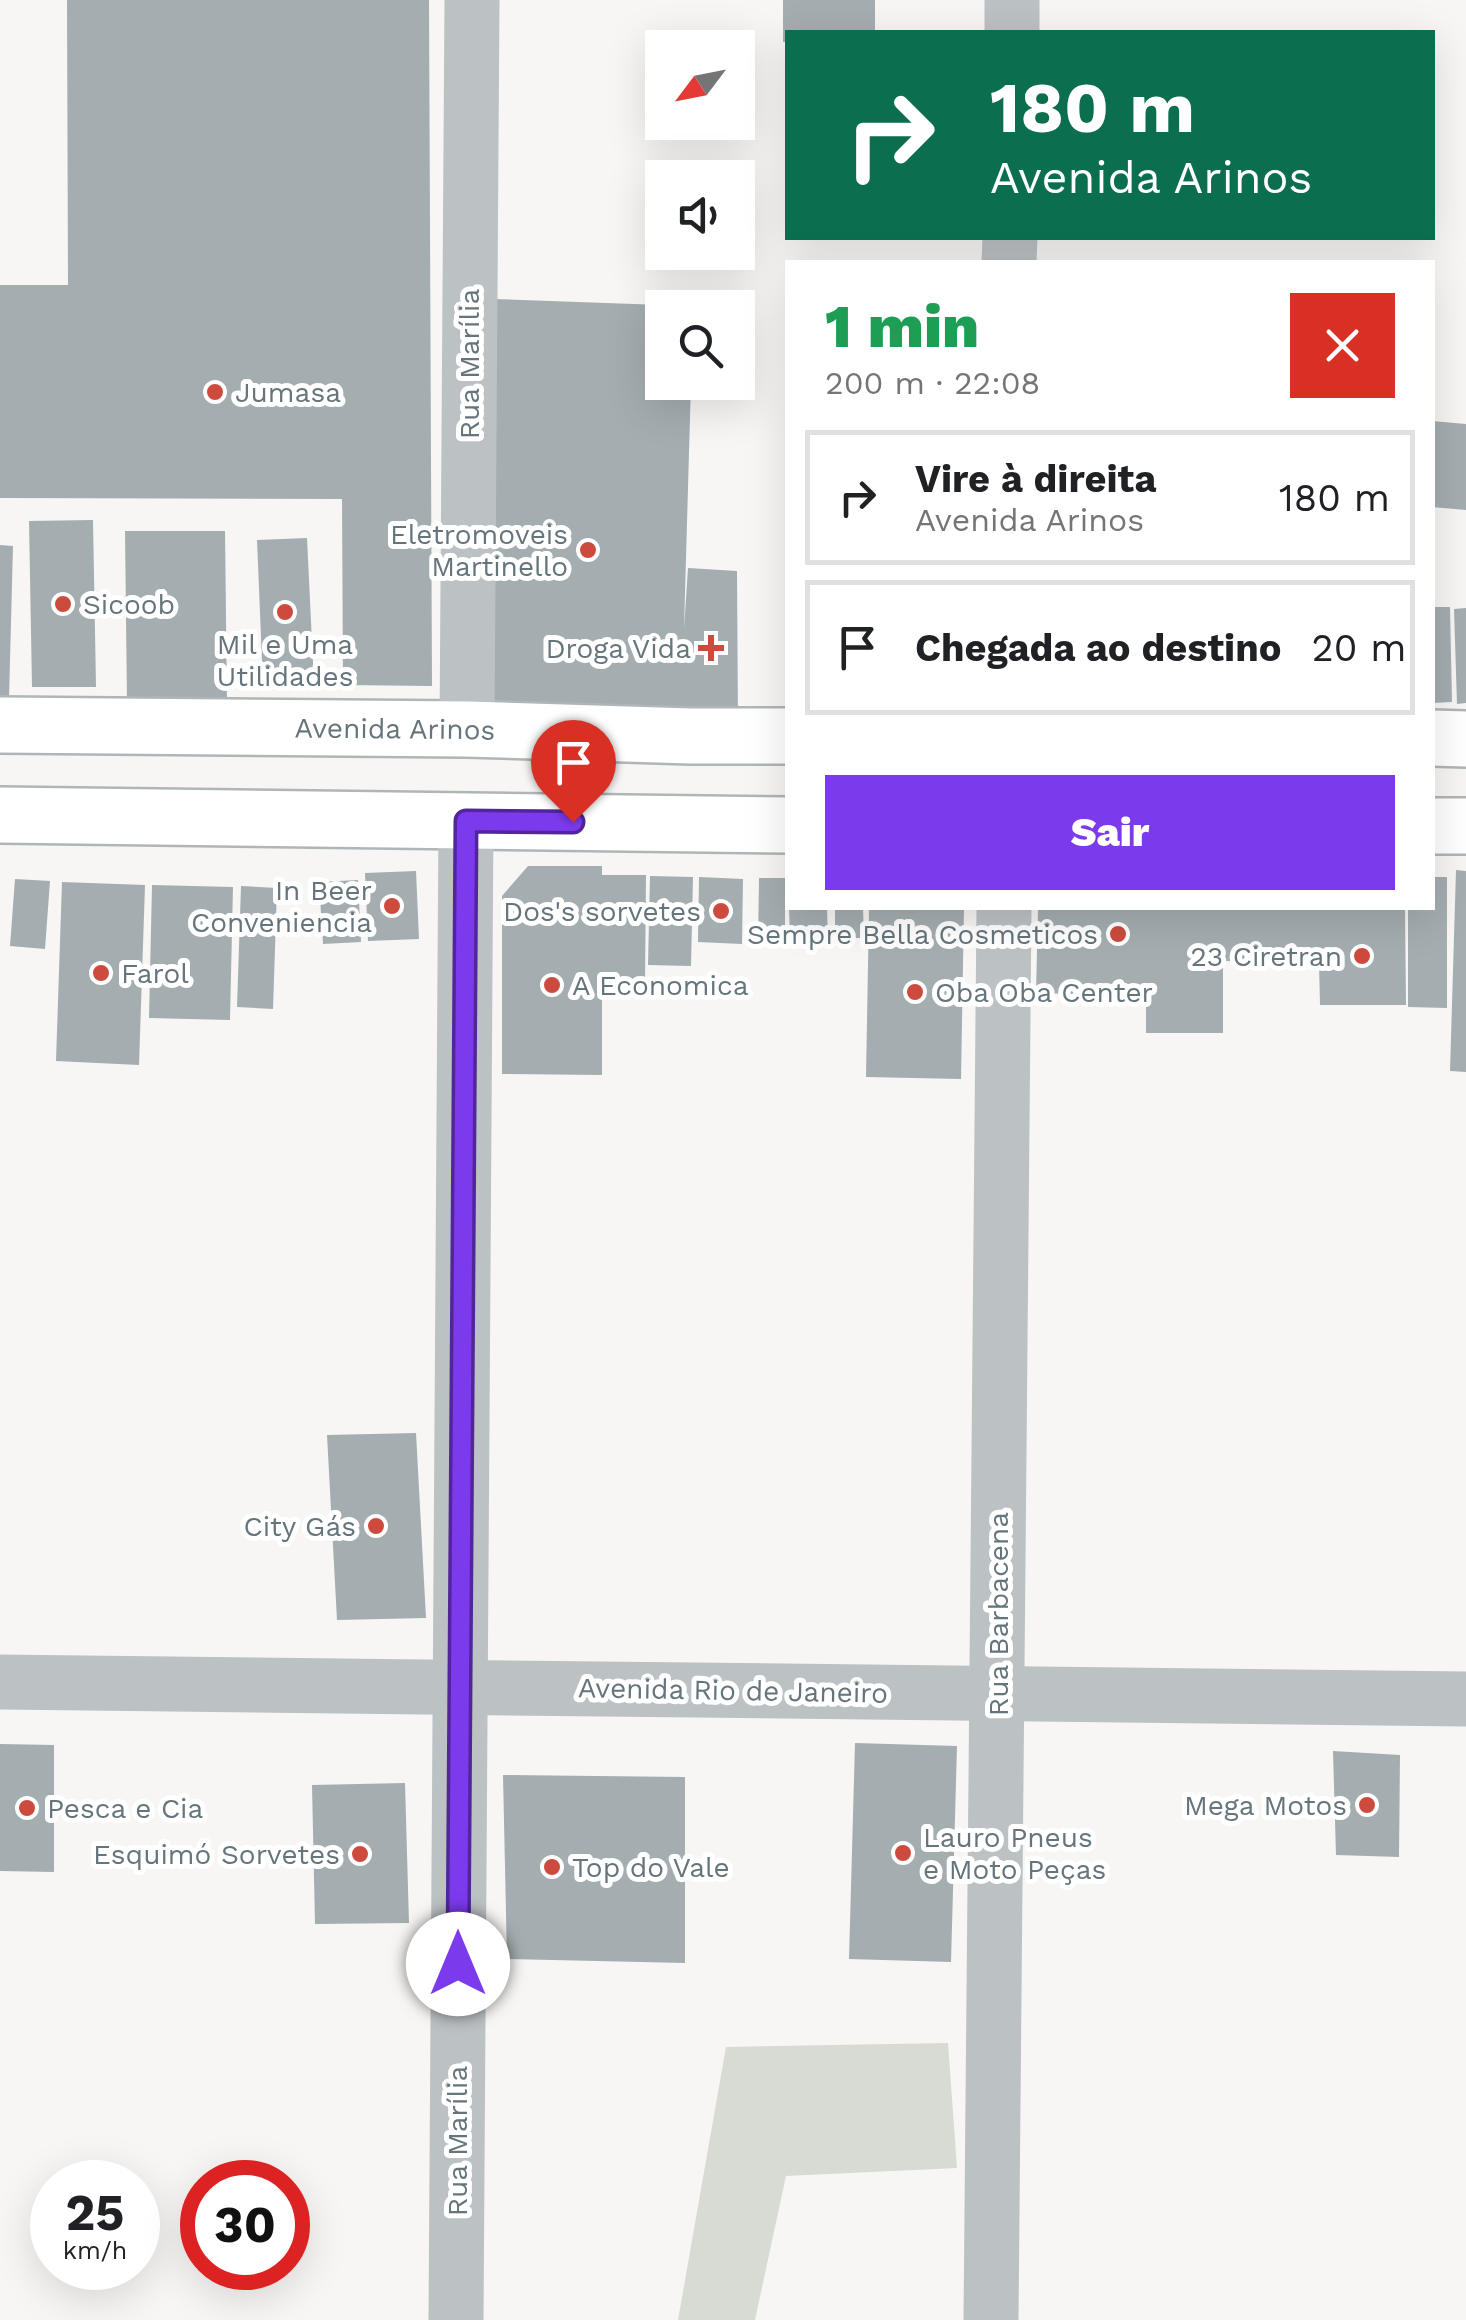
<!DOCTYPE html>
<html lang="pt">
<meta charset="utf-8">
<style>
body{margin:0;font-family:"Work Sans",sans-serif;background:#f6f6f6;color:#202124;height:100vh;display:flex;flex-direction:column;font-size:38px;white-space:nowrap}
*{box-sizing:border-box;margin:0}
p{font-size:32px;color:#757577}
.icon{flex:none;width:55px;height:55px;fill:none;stroke:currentColor;stroke-width:2;stroke-linecap:round;stroke-linejoin:round}
.map{position:relative;flex:1;overflow:hidden}
.sheet{position:absolute;left:785px;top:260px;width:650px;height:650px;display:flex;flex-direction:column;background:#fff;border-radius:0px;box-shadow:0 10px 40px #0002}
.sheet>*{flex:none}
.top-card{position:absolute;left:785px;top:30px;width:650px;height:210px;border-radius:0px;box-shadow:0 10px 40px #0002;background:#0b6e4f;color:#fff;overflow:hidden}
.needle{width:65px;rotate:238deg}
.controls{position:absolute;left:645px;top:30px;display:grid;gap:20px}
.controls a{display:grid;place-items:center;width:110px;height:110px;border-radius:0px;background:#fff;box-shadow:0 10px 40px #0002;font-size:50px}
.speed{position:absolute;left:30px;top:2160px;display:flex;gap:20px;font-size:50px;font-weight:700;text-align:center}
.speed>*{display:grid;place-content:center;width:130px;height:130px;border-radius:50%;background:#fff;box-shadow:0 10px 40px #0002;line-height:1}
.speed small{font-size:25px;font-weight:400}
.speed .limit{border:15px solid #d22;background:#fff;color:#111}
.pin{position:absolute;display:grid;place-items:center;width:85px;height:85px;color:#fff;margin:-102px -42px;border-radius:50% 50% 50% 0;rotate:-45deg;box-shadow:0 0 10px #0007}
.pin .icon{rotate:45deg}
.me{position:absolute;width:110px;margin:-55px;rotate:0deg;stroke-linejoin:round;filter:drop-shadow(0 0 8px #0008)}
.turn{display:flex;align-items:center;gap:35px;height:210px;padding:0 40px;font-size:45px}
.turn .icon{width:130px;height:130px;stroke-width:2.5}
.turn b{display:block;font-size:70px;line-height:85px}
.round{display:grid;place-items:center;flex:none;width:105px;height:105px;border-radius:0px;background:#f6f6f6}
.summary{display:flex;align-items:center;justify-content:space-between;height:170px;padding:0 40px}
h1{font-size:60px;font-weight:800;line-height:75px;color:#1e9e55}
.button{display:flex;gap:20px;margin-top:auto;padding:20px 40px}
.button a{flex:1;height:115px;border-radius:0px;background:#7c3aed;color:#fff;font-size:40px;font-weight:800;line-height:115px;text-align:center}
ul{padding:0;list-style:none}
li{display:flex;align-items:center;gap:30px;height:135px;margin:0 20px 15px;padding:0 20px;border:5px solid #e0e0e0;border-radius:0px}
li div{flex:1}
li b{display:block;font-size:38px}
li em{font-style:normal}
.map>svg:first-child{display:block}
.green{fill:#d7dbd4}
.building{fill:#a4adb0}
.lines{fill:none;stroke-linecap:round;stroke-linejoin:round}
.major-casing{stroke:#b0b5b7;stroke-width:60}
.minor{stroke:#bcc1c3;stroke-width:55}
.major{stroke:#fff;stroke-width:55}
.route-casing{stroke:#51269a;stroke-width:25}
.route{stroke:#7c3aed;stroke-width:18}
.poi-dot{fill:#cd4b3e;stroke:#fff;stroke-width:4}
.labels{text-anchor:middle;stroke-width:10;stroke-linejoin:round;paint-order:stroke}
.street-label{font-size:28px;fill:#66757b;stroke:#fff}
.poi-label{font-size:28px;fill:#66757b;stroke:#fff;text-anchor:end}
</style>
<div class="map">
<svg width="1466" height="2320" viewBox="0 0 1466 2320">
<rect width="100%" height="100%" fill="#f7f6f4"/>
<path class="green" d="M948,2043l9,125 -171,8 -31,144h-77l48,-273z"/>
<g class="building">
<path d="M67,0h362l3,686 -89,-1 -1,-186 -342,-1v-213h68z"/>
<path d="M783,0h92v32h-87v10h-5z"/>
<path d="M494,299l168,6v77h29l-7,247 4,-61 49,3 1,156 -253,-10z"/>
<path d="M1432,421l34,3v86l-34,-3z"/>
<path d="M93,520l3,167h-64l-3,-166z"/>
<path d="M125,531h100l2,171 -100,1z"/>
<path d="M307,538l7,146 -51,2 -6,-146z"/>
<path d="M0,545l13,1 -4,153h-9z"/>
<path d="M1432,607h18l2,95 -20,1z"/>
<path d="M1466,608v95l-9,1 -3,-95z"/>
<path d="M528,866h74v9h44l-1,106h-43v94l-100,-1v-178z"/>
<path d="M1456,870l10,1v201l-16,-1z"/>
<path d="M416,871l3,68 -51,2 -3,-68z"/>
<path d="M650,876l43,1 -2,89 -43,-1z"/>
<path d="M699,877l44,2 -1,65 -44,-2z"/>
<path d="M1432,877h15v131l-39,-1v-99h24z"/>
<path d="M759,878h26v66h-27z"/>
<path d="M15,879l35,2 -5,68 -35,-3z"/>
<path d="M358,880l3,62 -38,2 -4,-62z"/>
<path d="M62,882l83,3 -6,180 -83,-4z"/>
<path d="M152,885l81,2 -3,133 -81,-2z"/>
<path d="M241,886l36,2 -4,121 -36,-2z"/>
<path d="M789,908h38l1,30 -38,1z"/>
<path d="M835,908h28l1,30h-29z"/>
<path d="M869,908h95l-3,171 -95,-2z"/>
<path d="M1038,908h367l1,97h-86l-1,-42 -96,-2v72h-77v-37l-110,-3z"/>
<path d="M416,1433l10,185 -89,2 -10,-185z"/>
<path d="M855,1743l102,3 -6,216 -102,-3z"/>
<path d="M0,1744l54,1v127l-54,-1z"/>
<path d="M1333,1751l67,4 -1,102 -63,-2z"/>
<path d="M503,1775l182,2v186l-178,-4z"/>
<path d="M405,1783l4,140 -94,1 -3,-139z"/>
</g>
<g class="lines">
<g class="major-casing">
<g id="major">
<path id="s1" d="M0,725l467,4 223,7h98"/>
<path d="M1432,738l34,1"/>
<path d="M0,815l788,10"/>
<path d="M1432,826h34"/>
</g>
</g>
<g class="minor">
<path d="M1012,32v-32"/>
<path d="M1009,262l1,-24"/>
<path d="M467,729l5,-729"/>
<path d="M0,1682l1466,17"/>
<path d="M456,2320l10,-1499"/>
<path d="M991,2320l13,-1412"/>
</g>
<use href="#major" class="major"/>
</g>
<g class="lines">
<g class="route-casing">
<path id="route" d="M458,1964l8,-1143 107,1"/>
</g>
<use href="#route" class="route"/>
</g>
<g class="poi-dot">
<circle cx="215" cy="392" r="10"/>
<circle cx="588" cy="550" r="10"/>
<circle cx="63" cy="604" r="10"/>
<circle cx="285" cy="612" r="10"/>
<path d="M706 633h10v10h10v10h-10v10h-10v-10h-10v-10h10z"/>
<circle cx="392" cy="906" r="10"/>
<circle cx="721" cy="911" r="10"/>
<circle cx="1118" cy="934" r="10"/>
<circle cx="1362" cy="956" r="10"/>
<circle cx="101" cy="973" r="10"/>
<circle cx="552" cy="985" r="10"/>
<circle cx="915" cy="992" r="10"/>
<circle cx="376" cy="1526" r="10"/>
<circle cx="1367" cy="1805" r="10"/>
<circle cx="27" cy="1808" r="10"/>
<circle cx="903" cy="1853" r="10"/>
<circle cx="360" cy="1854" r="10"/>
<circle cx="552" cy="1867" r="10"/>
</g>
<g class="labels">
<g class="street-label">
<text transform="translate(469 364) rotate(-90)" y="10">Rua Marília</text>
<text dy="10" stroke="none"><textPath href="#s1" startOffset="395">Avenida Arinos</textPath></text>
<text transform="translate(998 1614) rotate(-90)" y="10">Rua Barbacena</text>
<text transform="translate(733 1690) rotate(1)" y="10">Avenida Rio de Janeiro</text>
<text transform="translate(457 2141) rotate(-90)" y="10">Rua Marília</text>
</g>
<g class="poi-label">
<text x="235" y="402" text-anchor="start">Jumasa</text>
<text x="568" y="544">Eletromoveis<tspan x="568" dy="32">Martinello</tspan></text>
<text x="83" y="614" text-anchor="start">Sicoob</text>
<text x="285" y="654" text-anchor="middle">Mil e Uma<tspan x="285" dy="32">Utilidades</tspan></text>
<text x="691" y="658">Droga Vida</text>
<text x="372" y="900">In Beer<tspan x="372" dy="32">Conveniencia</tspan></text>
<text x="701" y="921">Dos's sorvetes</text>
<text x="1098" y="944">Sempre Bella Cosmeticos</text>
<text x="1342" y="966">23 Ciretran</text>
<text x="121" y="983" text-anchor="start">Farol</text>
<text x="572" y="995" text-anchor="start">A Economica</text>
<text x="935" y="1002" text-anchor="start">Oba Oba Center</text>
<text x="356" y="1536">City Gás</text>
<text x="1347" y="1815">Mega Motos</text>
<text x="47" y="1818" text-anchor="start">Pesca e Cia</text>
<text x="923" y="1847" text-anchor="start">Lauro Pneus<tspan x="923" dy="32">e Moto Peças</tspan></text>
<text x="340" y="1864">Esquimó Sorvetes</text>
<text x="572" y="1877" text-anchor="start">Top do Vale</text>
</g>
</g>
</svg>
<div class="controls">
<a><svg class="needle" viewBox="-14 -14 28 28"><path d="M0-13l5 13h-10z" fill="#e53935"/><path d="M0 13l5-13h-10z" fill="#757577"/></svg></a>
<a><svg class="icon" aria-label="sound" viewBox="0 0 24 24"><path d="M4 9h4l5-4v14l-5-4H4zM17 9q2 3 0 6"/></svg></a>
<a><svg class="icon" aria-label="search" viewBox="0 0 24 24"><circle cx="10" cy="10" r="6"/><path d="M15 15l6 6"/></svg></a>
</div>
<div class="speed"><div>25<small>km/h</small></div><div class="limit">30</div></div>
<div class="pin" style="left:573px;top:822px;background:#d93025"><svg class="icon" aria-label="arrive" viewBox="0 0 24 24"><path d="M6 21V4h12l-3 4 3 4H6"/></svg></div>
<svg class="me" style="left:458px;top:1964px" viewBox="-20 -20 40 40"><circle r="19" fill="#fff"/><path d="M0-13L10 11 0 6-10 11z" fill="#7c3aed"/></svg>
<div class="top-card">
<div class="turn"><svg class="icon" aria-label="right" viewBox="0 0 24 24"><path d="M7 20v-9h11M14 6l5 5-5 5"/></svg><div><b>180 m</b>Avenida Arinos</div></div>
</div>
<section class="sheet">
<div class="summary"><div><h1>1 min</h1><p>200 m · 22:08</p></div><a class="round" style="background:#d93025;color:#fff"><svg class="icon" aria-label="close" viewBox="0 0 24 24"><path d="M6 6l12 12M18 6L6 18"/></svg></a></div>
<ul>
<li><svg class="icon" aria-label="right" viewBox="0 0 24 24"><path d="M7 20v-9h11M14 6l5 5-5 5"/></svg><div><b>Vire à direita</b><p>Avenida Arinos</p></div><em>180 m</em></li>
<li><svg class="icon" aria-label="arrive" viewBox="0 0 24 24"><path d="M6 21V4h12l-3 4 3 4H6"/></svg><div><b>Chegada ao destino</b></div><em>20 m</em></li>
</ul>
<div class="button"><a>Sair</a></div>
</section>
</div>
